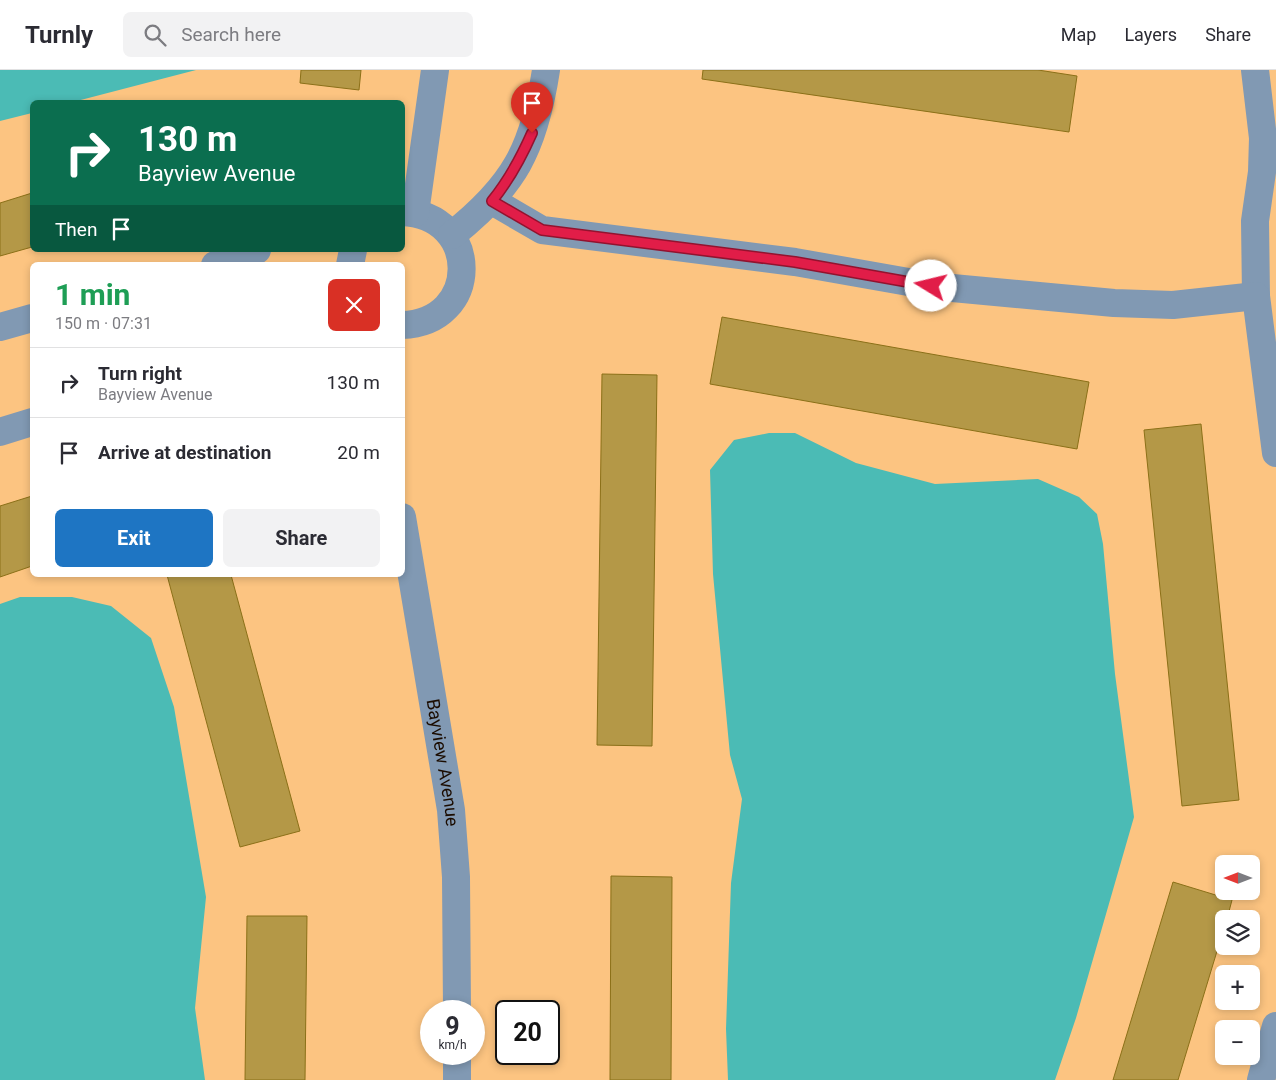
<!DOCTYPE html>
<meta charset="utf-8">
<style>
body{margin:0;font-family:Roboto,sans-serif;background:#f2f2f3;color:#2b2b33;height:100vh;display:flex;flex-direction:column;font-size:19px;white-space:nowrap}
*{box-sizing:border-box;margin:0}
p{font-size:16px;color:#7c7c81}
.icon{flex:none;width:28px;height:28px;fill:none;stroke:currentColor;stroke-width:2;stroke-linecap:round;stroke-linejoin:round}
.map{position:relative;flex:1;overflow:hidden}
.side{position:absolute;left:30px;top:192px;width:375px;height:315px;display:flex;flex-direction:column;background:#fff;border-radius:8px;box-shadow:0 2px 8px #0003}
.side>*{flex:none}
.banner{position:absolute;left:30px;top:30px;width:375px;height:152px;border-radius:8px;box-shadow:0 2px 8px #0003;background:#0b6e4f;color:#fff;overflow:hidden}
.needle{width:32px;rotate:270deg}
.controls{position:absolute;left:1215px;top:785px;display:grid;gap:10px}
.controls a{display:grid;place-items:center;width:45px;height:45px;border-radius:8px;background:#fff;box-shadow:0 2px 8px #0003;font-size:25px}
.speed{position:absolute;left:420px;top:930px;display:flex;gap:10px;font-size:25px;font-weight:700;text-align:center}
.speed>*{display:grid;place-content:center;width:65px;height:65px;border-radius:50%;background:#fff;box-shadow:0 2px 8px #0003;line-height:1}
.speed small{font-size:12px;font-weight:400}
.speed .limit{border:2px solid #111;border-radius:8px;background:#fff;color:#111}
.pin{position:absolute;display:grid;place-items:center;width:42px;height:42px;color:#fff;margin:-51px -21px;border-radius:50% 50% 50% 0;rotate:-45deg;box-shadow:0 0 5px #0007}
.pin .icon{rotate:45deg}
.me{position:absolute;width:55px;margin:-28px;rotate:279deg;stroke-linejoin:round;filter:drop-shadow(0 0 4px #0008)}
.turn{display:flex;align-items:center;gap:18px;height:105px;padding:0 25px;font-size:22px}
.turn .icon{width:65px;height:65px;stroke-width:2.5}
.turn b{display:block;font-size:35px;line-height:42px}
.then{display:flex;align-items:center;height:48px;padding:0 25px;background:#0003;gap:10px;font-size:19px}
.round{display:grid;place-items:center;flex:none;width:52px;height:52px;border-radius:8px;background:#f2f2f3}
.overview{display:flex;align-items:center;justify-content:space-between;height:85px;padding:0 25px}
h1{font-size:30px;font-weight:700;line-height:38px;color:#1e9e55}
.button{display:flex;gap:10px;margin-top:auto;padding:10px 25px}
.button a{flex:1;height:58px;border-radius:8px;background:#1e75c3;color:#fff;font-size:20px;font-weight:700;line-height:58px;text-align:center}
.button a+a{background:#f2f2f3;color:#2b2b33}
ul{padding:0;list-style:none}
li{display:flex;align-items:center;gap:15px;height:70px;padding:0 25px;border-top:1px solid #e1e1e2}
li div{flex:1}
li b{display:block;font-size:19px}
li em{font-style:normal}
header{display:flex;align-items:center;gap:30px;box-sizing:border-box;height:70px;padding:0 25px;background:#fff;border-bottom:1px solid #e1e1e2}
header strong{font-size:24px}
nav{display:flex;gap:28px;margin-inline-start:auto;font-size:18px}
.search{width:350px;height:45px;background:#f2f2f3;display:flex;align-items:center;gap:12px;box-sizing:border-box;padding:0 18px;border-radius:8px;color:#7c7c81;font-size:19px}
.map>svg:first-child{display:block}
.water{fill:#4bbbb5}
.building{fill:#b49847;stroke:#8b7018}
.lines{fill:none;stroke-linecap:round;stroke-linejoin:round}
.minor{stroke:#8199b3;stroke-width:28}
.route-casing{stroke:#92132f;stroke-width:12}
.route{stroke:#e11d48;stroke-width:9}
.labels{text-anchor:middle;stroke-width:4;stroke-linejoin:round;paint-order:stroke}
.street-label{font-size:18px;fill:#1b0c00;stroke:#fcc481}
</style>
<header>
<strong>Turnly</strong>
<div class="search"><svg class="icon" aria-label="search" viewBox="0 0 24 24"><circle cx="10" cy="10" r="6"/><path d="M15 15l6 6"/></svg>Search here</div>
<nav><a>Map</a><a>Layers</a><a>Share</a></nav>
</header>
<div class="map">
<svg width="1276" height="1010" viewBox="0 0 1276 1010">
<rect width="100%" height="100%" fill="#fcc481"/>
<g class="water">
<path d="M0,0h196l-123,32h-41v11l-32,8z"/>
<path d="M769,363h26l61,30 79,21 103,-5 41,18 18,17 6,30 12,130 19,143 -58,201 -21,62h-327l-2,-51 5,-146 11,-84 -12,-44 -17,-181 -3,-104 24,-30z"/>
<path d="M20,527h52l39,9 40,32 23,69 32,190 -11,111 10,72h-205v-476z"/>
</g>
<g class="building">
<path d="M301,0h60l-2,20 -59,-7z"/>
<path d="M703,0h335l39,6 -8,56 -367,-53z"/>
<path d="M32,123v54l-32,9v-53z"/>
<path d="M722,247l367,65 -12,67 -367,-65z"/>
<path d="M602,304l55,1 -5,371 -55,-1z"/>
<path d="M1201,354l38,376 -57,6 -38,-376z"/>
<path d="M32,426v70l-32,11v-71z"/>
<path d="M167,505h64l69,256 -60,16z"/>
<path d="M611,806l61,1 -1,203h-61z"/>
<path d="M1173,812l59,18 -5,19h-3v9l-46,152h-65z"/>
<path d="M247,846h60l-2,164h-60z"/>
</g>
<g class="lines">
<g class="minor">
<path d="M1255,0l8,68 -1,34 -7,49 1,75"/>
<path d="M492,131l50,29 253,32 136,24 183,17 59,2 83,-9 20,157"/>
<path d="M402,142c80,3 79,111 0,113"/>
<path d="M415,143l20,-143"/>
<path d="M452,165c62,-49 82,-86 94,-165"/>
<path d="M215,195l42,-15"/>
<path d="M350,195l3,-15"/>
<path d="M0,257l32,-9"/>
<path d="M0,362l32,-10"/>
<path id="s1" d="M402,447l49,293 5,67 1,134"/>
<path d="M457,984v26"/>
<path d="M1261,1010l15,-54"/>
</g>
</g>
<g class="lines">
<g class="route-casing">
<path id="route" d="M532,63c-11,25 -23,47 -40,68l50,29 253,32 136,24"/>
</g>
<use href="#route" class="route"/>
</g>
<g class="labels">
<g class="street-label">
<text dy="6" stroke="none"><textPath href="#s1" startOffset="249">Bayview Avenue</textPath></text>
</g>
</g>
</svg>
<div class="controls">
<a><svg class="needle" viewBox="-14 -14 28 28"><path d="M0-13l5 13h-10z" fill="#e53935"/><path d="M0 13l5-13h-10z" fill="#7c7c81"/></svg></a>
<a><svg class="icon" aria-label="layers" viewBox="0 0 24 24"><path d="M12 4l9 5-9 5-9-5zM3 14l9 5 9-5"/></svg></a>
<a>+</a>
<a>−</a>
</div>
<div class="speed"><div>9<small>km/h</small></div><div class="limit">20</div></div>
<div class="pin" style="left:532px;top:63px;background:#d93025"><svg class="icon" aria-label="arrive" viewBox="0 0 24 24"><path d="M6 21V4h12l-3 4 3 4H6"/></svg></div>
<svg class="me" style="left:931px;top:216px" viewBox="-20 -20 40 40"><circle r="19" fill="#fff"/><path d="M0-13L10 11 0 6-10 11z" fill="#e11d48"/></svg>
<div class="banner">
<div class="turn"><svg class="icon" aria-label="right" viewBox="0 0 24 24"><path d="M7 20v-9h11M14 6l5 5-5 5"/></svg><div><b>130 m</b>Bayview Avenue</div></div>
<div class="then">Then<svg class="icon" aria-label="arrive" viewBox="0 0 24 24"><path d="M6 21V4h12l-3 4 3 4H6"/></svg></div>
</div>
<section class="side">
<div class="overview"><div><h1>1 min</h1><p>150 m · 07:31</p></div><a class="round" style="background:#d93025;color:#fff"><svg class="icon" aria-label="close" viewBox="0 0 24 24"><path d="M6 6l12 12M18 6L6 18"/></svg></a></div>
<ul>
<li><svg class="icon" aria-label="right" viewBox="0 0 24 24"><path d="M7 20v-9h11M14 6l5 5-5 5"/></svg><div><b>Turn right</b><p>Bayview Avenue</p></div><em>130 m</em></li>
<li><svg class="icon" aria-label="arrive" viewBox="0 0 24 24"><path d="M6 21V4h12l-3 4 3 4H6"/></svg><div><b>Arrive at destination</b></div><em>20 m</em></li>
</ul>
<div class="button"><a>Exit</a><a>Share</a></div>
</section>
</div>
